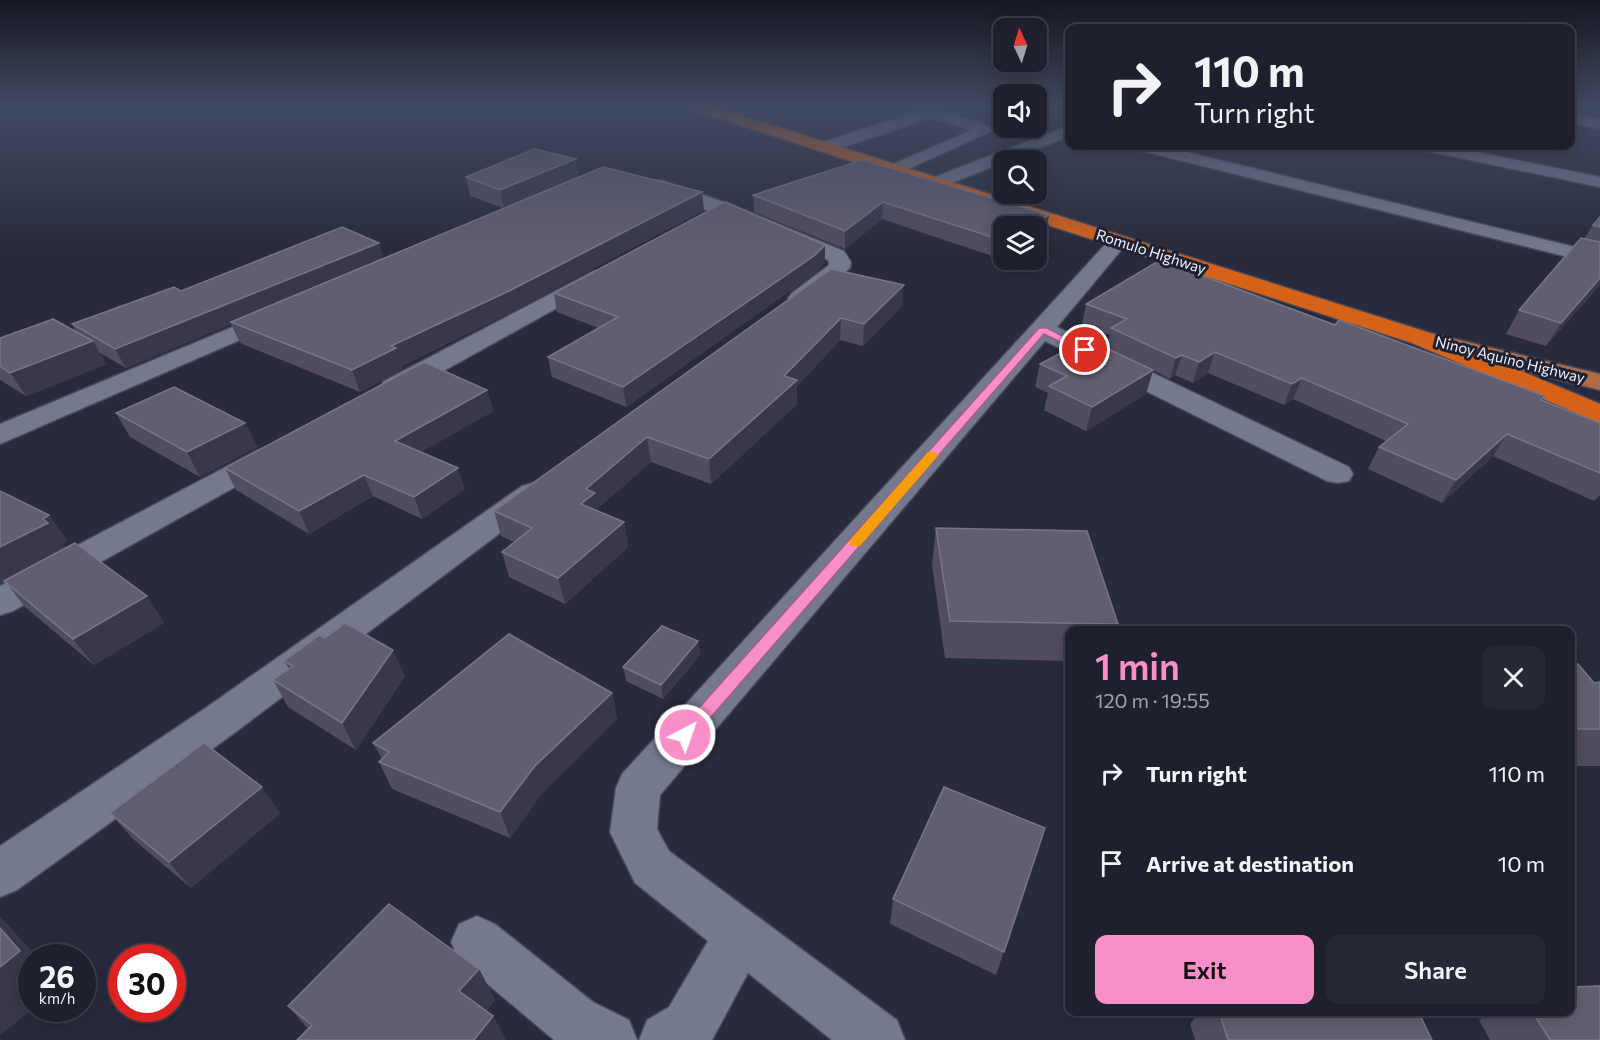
<!DOCTYPE html>
<meta charset="utf-8">
<style>
body{margin:0;font-family:Commissioner,sans-serif;background:#262836;color:#f1f3f6;height:100vh;display:flex;flex-direction:column;font-size:22px;white-space:nowrap}
*{box-sizing:border-box;margin:0}
p{font-size:20px;color:#a1a3aa}
.icon{flex:none;width:33px;height:33px;fill:none;stroke:currentColor;stroke-width:2;stroke-linecap:round;stroke-linejoin:round}
.map{position:relative;flex:1;overflow:hidden}
.sheet{position:absolute;left:1065px;top:626px;width:510px;height:390px;display:flex;flex-direction:column;background:#1e202e;border-radius:12px;box-shadow:0 3px 15px #0003,0 0 0 2px #3c3e4a}
.sheet>*{flex:none}
.banner{position:absolute;left:1065px;top:24px;width:510px;height:126px;border-radius:12px;box-shadow:0 3px 15px #0003,0 0 0 2px #3c3e4a;background:#1e202e;color:#f1f3f6;overflow:hidden}
.needle{width:39px;rotate:356deg}
.tools{position:absolute;left:993px;top:18px;display:grid;gap:12px}
.tools a{display:grid;place-items:center;width:54px;height:54px;border-radius:12px;background:#1e202e;box-shadow:0 3px 15px #0003,0 0 0 2px #3c3e4a;font-size:30px}
.speed{position:absolute;left:18px;top:944px;display:flex;gap:12px;font-size:30px;font-weight:700;text-align:center}
.speed>*{display:grid;place-content:center;width:78px;height:78px;border-radius:50%;background:#1e202e;box-shadow:0 3px 15px #0003,0 0 0 2px #3c3e4a;line-height:1}
.speed small{font-size:15px;font-weight:400}
.speed .limit{border:9px solid #d22;background:#fff;color:#111}
.pin{position:absolute;display:grid;place-items:center;width:51px;height:51px;color:#fff;margin:-26px;border:3px solid #fff;border-radius:50%;box-shadow:0 2px 6px #0007}
.me{position:absolute;width:66px;margin:-33px;rotate:41deg;stroke-linejoin:round;filter:drop-shadow(0 0 4px #0008)}
.turn{display:flex;align-items:center;gap:21px;height:126px;padding:0 30px;font-size:27px}
.turn .icon{width:78px;height:78px;stroke-width:2.5}
.turn b{display:block;font-size:42px;line-height:51px}
.round{display:grid;place-items:center;flex:none;width:63px;height:63px;border-radius:12px;background:#262836}
.overview{display:flex;align-items:center;justify-content:space-between;height:102px;padding:0 30px}
h1{font-size:36px;font-weight:600;line-height:45px;color:#f98fc9}
.action{display:flex;gap:12px;margin-top:auto;padding:12px 30px}
.action a{flex:1;height:69px;border-radius:12px;background:#f98fc9;color:#111;font-size:24px;font-weight:600;line-height:69px;text-align:center}
.action a+a{background:#262836;color:#f1f3f6}
ul{padding:0;list-style:none}
li{display:flex;align-items:center;gap:18px;height:90px;padding:0 30px}
li div{flex:1}
li b{display:block;font-size:22px}
li em{font-style:normal}
.map>svg:first-child{display:block}
.lines{fill:none;stroke-linecap:round;stroke-linejoin:round}
.minor-casing{stroke:#464857;stroke-width:3}
.major-casing{stroke:#464857;stroke-width:3}
.highway-casing{stroke:#464857;stroke-width:3}
.minor{fill:#75798e;fill-rule:evenodd}
.major{fill:#af6b48;fill-rule:evenodd}
.highway{fill:#d6621a;fill-rule:evenodd}
.wall{fill:#514c60}
.shaded-wall{fill:#39384b}
.building{fill:#625e71;stroke:#787587;stroke-width:1.5}
.route{fill:#f98fc9;stroke:#a25d83;stroke-width:1.5}
.slow{fill:#f59e0b}
.labels{text-anchor:middle;stroke-width:6;stroke-linejoin:round;paint-order:stroke}
.far-street-label{font-size:15px;fill:#eef0fd;stroke:#1f2132}
</style>
<div class="map">
<svg width="1600" height="1040" viewBox="0 0 1600 1040">
<rect width="100%" height="100%" fill="#282b3d"/>
<g class="lines">
<g class="minor-casing">
<g id="minor">
<path d="M978,106h26v9l-24,-6z"/>
<path d="M925,109l16,2 51,16 2,3 -97,44 -9,-5 3,-4 81,-35 -37,-11h-9l-94,32h-12l-2,-4 2,-4z"/>
<path d="M1570,114l30,5v10l-30,-6z"/>
<path d="M1070,125v11l-126,50h-12l-3,-4 3,-4z"/>
<path d="M1136,146h26l438,107v12l-462,-115z"/>
<path d="M1418,146h30l152,31v10l-174,-36z"/>
<path d="M661,180l71,25 112,46 7,11 -1,6 -42,35h-16l-4,-5 4,-5 37,-28 -1,-5 -173,-71 -3,-4 3,-4z"/>
<path d="M1118,236l7,2 3,4 -71,85 292,140 4,7 -4,7 -11,2 -11,-2 -282,-140 -385,454 -3,34 12,22 228,169 8,20h-73l-84,-67 -36,67h-73l8,-20 22,-13 39,-66 -73,-58 -25,-51 6,-44 6,-14 489,-536z"/>
<path d="M594,271l8,2 3,5 -3,5 -198,110 -10,2 -10,-2 -4,-6 4,-6z"/>
<path d="M278,308l8,2 4,5 -4,5 -286,124v-20z"/>
<path d="M267,448l11,3 4,6 -4,6 -265,148 -13,4v-29l256,-135z"/>
<path d="M533,483l11,3 5,7 -5,7 -307,231 -220,159 -17,7v-51l207,-139 315,-221z"/>
<path d="M477,916l18,8 98,78 36,18 8,20h-83l-95,-80 -8,-18 8,-18z"/>
</g>
</g>
<g class="major-casing">
<path id="major" d="M1430,333l170,41v16l-179,-44 -4,-5 4,-5z"/>
</g>
<g class="highway-casing">
<path id="highway" d="M688,106h23l719,227 170,71v19l-188,-80 -722,-234z"/>
</g>
<use href="#minor" class="minor"/>
<use href="#major" class="major"/>
<use href="#highway" class="highway"/>
</g>
<g class="wall">
<path d="M1600,106v11l-5,-1z"/>
<path d="M862,160l187,55 -3,18 -42,-7v29l-6,3 -116,-39 -37,30 -91,-37 -1,-17z"/>
<path d="M466,177h113l123,15 2,18 -191,101 -111,55 1,4 -43,22 -120,-49 -9,-19 -105,44 -26,-15 6,11 -80,32 -26,-16v-42l76,-6 -4,-8 109,-33 203,-33 119,-50 -33,-12z"/>
<path d="M1600,217v68l-54,61 -40,-12 13,-24 65,-71 9,-14z"/>
<path d="M825,263l-11,11 -188,133 -74,-30 -4,-20 50,-29 -41,-16 -3,-19z"/>
<path d="M831,269l71,37 -39,40 -23,-6 -43,46v18l-86,80 -60,-22 -53,46 1,3 25,11 4,25 -63,57 -56,-27 -7,-25 12,-10 -13,-6 -7,-25z"/>
<path d="M1086,304l456,96 58,23v72l-6,6 -101,-45 -51,47 -74,-34 11,-22 7,-6 -93,-42 -9,6 -76,-32 -15,10 -18,-8 -5,4 -17,-9 -7,24 -60,37 -42,-21 4,-17 -13,-6 5,-23 66,-16 4,-13 -28,-11z"/>
<path d="M487,390l6,21 -72,41 44,37 -43,30 -49,-23 -64,38 -73,-44 -11,-22z"/>
<path d="M116,413l129,10 12,24 -57,30 -70,-40z"/>
<path d="M0,491l49,24 18,26 -4,3 3,4 81,48 17,27 -70,42 -69,-58 -20,-26 -5,3z"/>
<path d="M936,528l182,96 -2,6h-46v31l-125,-3 -13,-93z"/>
<path d="M698,641l2,14 -37,44 -37,-18 -3,-14z"/>
<path d="M284,661l121,15 -49,74 -68,-43 -15,-27 16,-11z"/>
<path d="M1570,665l24,18 6,-1v84h-30z"/>
<path d="M612,693l5,26 -74,73 -33,46 -118,-49 -13,-27 3,-3 -9,-16z"/>
<path d="M110,813h170l-89,75 -58,-49z"/>
<path d="M1045,828l-49,147 -106,-51 3,-25z"/>
<path d="M479,969l16,31 -9,11 7,5 13,24h-209l11,-11 -20,-23z"/>
<path d="M1200,1011h218l14,29h-237l-5,-16z"/>
<path d="M1490,1011h80l30,29h-110l-11,-20z"/>
</g>
<g class="shaded-wall">
<path d="M576,159l3,18 -75,32 -4,-19z"/>
<path d="M702,192l2,18 -191,101 -111,55 1,4 -43,22 -8,-22 39,-24z"/>
<path d="M883,202l-1,17 -37,30v-18z"/>
<path d="M1049,215l-3,18 -10,5v-12h-9z"/>
<path d="M1004,239v16l-6,3 3,-18z"/>
<path d="M379,243l5,17 -153,62v2l-105,44 -11,-19z"/>
<path d="M825,245v18l-11,11 -188,133 -3,-20z"/>
<path d="M1600,278v7l-54,61 15,-23z"/>
<path d="M904,285l-2,21 -39,40 1,-22z"/>
<path d="M841,318l-1,22 -43,46v18l-86,80 -2,-25 75,-83z"/>
<path d="M93,341l13,23 -80,32 -16,-23z"/>
<path d="M1215,352l-7,21 -15,10 6,-21z"/>
<path d="M1182,355l-7,20 -5,4 6,-21z"/>
<path d="M1153,370l-7,24 -60,37 6,-24z"/>
<path d="M1302,378l-9,21 -9,6 8,-21z"/>
<path d="M487,390l6,21 -90,51 -8,-21z"/>
<path d="M245,423l12,24 -57,30 -13,-25z"/>
<path d="M1507,434l-14,22 -51,47 14,-23z"/>
<path d="M647,437l4,25 -53,46 2,10 -19,-14 5,-15z"/>
<path d="M458,468l7,21 -43,30 -8,-22z"/>
<path d="M364,475l9,21 -64,38 -10,-23z"/>
<path d="M49,515l18,26 -4,3 3,4 -66,36v-37z"/>
<path d="M624,522l4,25 -63,57 -7,-26z"/>
<path d="M147,596l17,27 -70,42 -21,-26z"/>
<path d="M698,641l2,14 -37,44 -2,-14z"/>
<path d="M393,650l12,26 -49,74 -14,-27z"/>
<path d="M612,693l5,26 -74,73 -33,46 -10,-26 35,-46z"/>
<path d="M262,787l18,26 -89,75 -22,-26z"/>
<path d="M0,916l37,41h-5v51h2l-34,27z"/>
<path d="M479,969l16,31 -19,21 -17,-30z"/>
<path d="M493,1016l13,24h-32z"/>
</g>
<g class="building">
<path d="M534,149l42,10 -76,31 -34,-13z"/>
<path d="M862,160l187,55 -22,11h-23v13l-3,1 -118,-38 -38,29 -92,-36z"/>
<path d="M603,167l99,25 -193,99 -118,55 5,2 -44,22 -121,-48z"/>
<path d="M725,202l100,43 -11,11 -191,131 -75,-30 70,-40 -64,-24z"/>
<path d="M1600,217v10l-7,-2z"/>
<path d="M342,227l37,16 -264,106 -43,-25 102,-37 7,4z"/>
<path d="M1581,238l19,4v36l-39,45 -42,-13z"/>
<path d="M1160,260l175,65 4,-5 206,76 -4,4 59,23v50l-93,-39 -51,46 -77,-33 29,-23 -106,-46 -10,6 -77,-32 -16,10 -17,-7 -6,3 -65,-30 16,-9 -41,-15z"/>
<path d="M831,269l73,16 -40,39 -23,-6 -57,58 13,4 -88,79 -62,-22 -61,52 9,4 -14,11 43,18 -66,56 -56,-26 30,-24 -38,-17z"/>
<path d="M53,319l40,22 -83,32 -10,-7v-28z"/>
<path d="M1087,339l66,31 -61,37 -43,-21 18,-10 -27,-12z"/>
<path d="M424,362l63,28 -92,51 63,27 -44,29 -50,-22 -65,36 -74,-43z"/>
<path d="M174,387l71,36 -58,29 -71,-39z"/>
<path d="M0,491l49,24 -6,4 5,4 -48,24z"/>
<path d="M936,528l151,3 31,93 -168,-3z"/>
<path d="M75,543l72,53 -74,43 -69,-58z"/>
<path d="M345,623l48,27 -51,73 -69,-43 20,-14 -9,-5 36,-26 5,3z"/>
<path d="M662,626l36,15 -37,44 -38,-18z"/>
<path d="M509,634l103,59 -77,73 -35,46 -121,-50 10,-10 -16,-9z"/>
<path d="M1578,664l16,19 6,-1v47h-30v-64z"/>
<path d="M204,743l58,44 -93,75 -59,-49z"/>
<path d="M944,787l101,41 -41,124 -111,-53z"/>
<path d="M389,904l90,65 -20,22 34,25 -19,24h-177l15,-15 -24,-19z"/>
<path d="M0,928l20,23 -20,16z"/>
<path d="M1600,986v54h-50l-18,-29h38v-24z"/>
<path d="M1219,1011h199l14,29h-204z"/>
</g>
<linearGradient id="sky" x2="0" y2="1"><stop stop-color="#161822"/><stop offset="0.42" stop-color="#424a62"/><stop offset="1" stop-color="#424a62" stop-opacity="0"/></linearGradient>
<rect width="1600" height="252" fill="url(#sky)"/>
<path class="route" d="M1039,328h8l43,22 -9,2 -37,-18 -353,406 -6,2 -6,-2 -3,-5 3,-5z"/>
<path class="slow" d="M932,451l7,4 -2,2 -77,89h-10v-6l78,-88z"/>
<g class="labels">
<g class="far-street-label">
<text transform="translate(1151 252) rotate(18)" y="5">Romulo Highway</text>
<text transform="translate(1510 360) rotate(14)" y="5">Ninoy Aquino Highway</text>
</g>
</g>
</svg>
<div class="tools">
<a><svg class="needle" viewBox="-14 -14 28 28"><path d="M0-13l5 13h-10z" fill="#e53935"/><path d="M0 13l5-13h-10z" fill="#a1a3aa"/></svg></a>
<a><svg class="icon" aria-label="sound" viewBox="0 0 24 24"><path d="M4 9h4l5-4v14l-5-4H4zM17 9q2 3 0 6"/></svg></a>
<a><svg class="icon" aria-label="search" viewBox="0 0 24 24"><circle cx="10" cy="10" r="6"/><path d="M15 15l6 6"/></svg></a>
<a><svg class="icon" aria-label="layers" viewBox="0 0 24 24"><path d="M12 4l9 5-9 5-9-5zM3 14l9 5 9-5"/></svg></a>
</div>
<div class="speed"><div>26<small>km/h</small></div><div class="limit">30</div></div>
<div class="pin" style="left:1085px;top:350px;background:#d93025"><svg class="icon" aria-label="arrive" viewBox="0 0 24 24"><path d="M6 21V4h12l-3 4 3 4H6"/></svg></div>
<svg class="me" style="left:685px;top:735px" viewBox="-20 -20 40 40"><circle r="17" fill="#f98fc9" stroke="#fff" stroke-width="3"/><path d="M0-11L8 9 0 5-8 9z" fill="#fff"/></svg>
<div class="banner">
<div class="turn"><svg class="icon" aria-label="right" viewBox="0 0 24 24"><path d="M7 20v-9h11M14 6l5 5-5 5"/></svg><div><b>110 m</b>Turn right</div></div>
</div>
<section class="sheet">
<div class="overview"><div><h1>1 min</h1><p>120 m · 19:55</p></div><a class="round"><svg class="icon" aria-label="close" viewBox="0 0 24 24"><path d="M6 6l12 12M18 6L6 18"/></svg></a></div>
<ul>
<li><svg class="icon" aria-label="right" viewBox="0 0 24 24"><path d="M7 20v-9h11M14 6l5 5-5 5"/></svg><div><b>Turn right</b></div><em>110 m</em></li>
<li><svg class="icon" aria-label="arrive" viewBox="0 0 24 24"><path d="M6 21V4h12l-3 4 3 4H6"/></svg><div><b>Arrive at destination</b></div><em>10 m</em></li>
</ul>
<div class="action"><a>Exit</a><a>Share</a></div>
</section>
</div>
